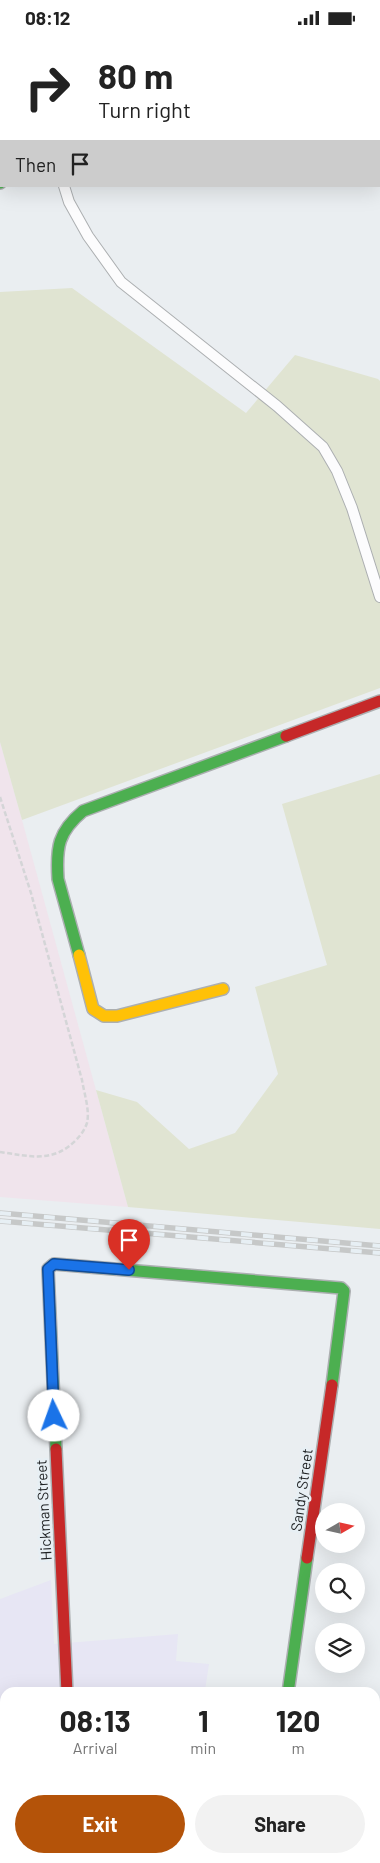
<!DOCTYPE html>
<style>
body{margin:0;font-family:Barlow,sans-serif;background:#f2f2f2;color:#222;height:100vh;display:flex;flex-direction:column;font-size:19px;white-space:nowrap}
*{box-sizing:border-box;margin:0}
p{font-size:16px;color:#767676}
.icon{flex:none;width:28px;height:28px;fill:none;stroke:currentColor;stroke-width:2;stroke-linecap:round;stroke-linejoin:round}
.map{position:relative;flex:1;overflow:hidden}
.side{position:absolute;left:0px;top:1652px;width:380px;height:176px;display:flex;flex-direction:column;background:#fff;border-radius:15px 15px 0 0;box-shadow:0 5px 20px #0002}
.side>*{flex:none}
.top-card{position:absolute;left:0px;top:0px;width:380px;height:152px;box-shadow:0 5px 20px #0002;background:#fff;color:#222;overflow:hidden}
.needle{width:32px;rotate:81deg}
.controls{position:absolute;left:315px;top:1468px;display:grid;gap:10px}
.controls a{display:grid;place-items:center;width:50px;height:50px;border-radius:50%;background:#fff;box-shadow:0 5px 20px #0002;font-size:25px}
.pin{position:absolute;display:grid;place-items:center;width:42px;height:42px;color:#fff;margin:-51px -21px;border-radius:50% 50% 50% 0;rotate:-45deg;box-shadow:0 0 5px #0007}
.pin .icon{rotate:45deg}
.me{position:absolute;width:55px;margin:-28px;rotate:357deg;stroke-linejoin:round;filter:drop-shadow(0 0 4px #0008)}
.turn{display:flex;align-items:center;gap:18px;height:105px;padding:0 15px;font-size:22px}
.turn .icon{width:65px;height:65px;stroke-width:2.5}
.turn b{display:block;font-size:35px;line-height:42px}
.then{display:flex;align-items:center;height:48px;padding:0 15px;background:#0003;gap:10px;font-size:19px}
.eta{display:flex;justify-content:space-evenly;align-items:center;height:85px;text-align:center}
.eta b{font-size:30px;font-weight:700;line-height:35px}
.button{display:flex;gap:10px;margin-top:auto;padding:10px 15px}
.button a{flex:1;height:58px;border-radius:30px;background:#b45309;color:#fff;font-size:20px;font-weight:700;line-height:58px;text-align:center}
.button a+a{background:#f2f2f2;color:#222}
.status{display:flex;justify-content:space-between;align-items:center;height:35px;padding:0 25px;background:#fff;direction:ltr}
.status svg{height:14px;fill:currentColor}
.map>svg:first-child{display:block}
.industrial{fill:#e7e6f4}
.education{fill:#f0e4ec}
.green{fill:#e0e4d2}
.lines{fill:none;stroke-linecap:round;stroke-linejoin:round}
.lane-casing{stroke:#acafb1;stroke-width:8}
.street-casing{stroke:#acafb1;stroke-width:12}
.fast-casing{stroke:#acafb1;stroke-width:14}
.slow-casing{stroke:#acafb1;stroke-width:14}
.jam-casing{stroke:#acafb1;stroke-width:14}
.path{stroke:#d4d5d7;stroke-width:2.5;stroke-dasharray:5 2.5;stroke-linecap:butt}
.lane{stroke:#fcfcfd;stroke-width:5}
.street{stroke:#fcfcfd;stroke-width:10}
.fast{stroke:#4caf50;stroke-width:11}
.slow{stroke:#ffc107;stroke-width:11}
.jam{stroke:#c62828;stroke-width:11}
.rail-casing{stroke:#c6c8c8;stroke-width:5.5}
.rail{stroke:#e7eff4;stroke-width:4;stroke-dasharray:11;stroke-linecap:butt}
.route-casing{stroke:#114b97;stroke-width:12}
.route{stroke:#1a73e8;stroke-width:9}
.labels{text-anchor:middle;stroke-width:5;stroke-linejoin:round;paint-order:stroke}
.street-label{font-size:15px;fill:#1d2022;stroke:#e7eff4}
</style>
<div class="status"><b>08:12</b><svg viewBox="0 0 49 12"><path d="M0 12V9h3v3zM5 12V6h3v6zM10 12V3h3v9zM15 12V0h3v12zM26 1h20v11H26zM47 4h2v5h-2z"/></svg></div>
<div class="map">
<svg width="380" height="1828" viewBox="0 0 380 1828">
<rect width="100%" height="100%" fill="#eaeef1"/>
<path class="industrial" d="M51,1545l3,64 124,-10 -2,27 33,3 -4,26 11,2 -211,1v166h370v-50l5,1v53h-380v-264z"/>
<path class="education" d="M0,707l22,78 106,387 -128,-10z"/>
<g class="green">
<path d="M0,0h111l-110,1 -1,41z"/>
<path d="M72,253l174,125 49,-58 83,24 2,2v307l-358,132 -22,-78v-450z"/>
<path d="M380,739v455l-252,-22 -32,-117 41,12 52,47 46,-16 43,-59 -23,-87 72,-22 -45,-161z"/>
</g>
<g class="lines">
<g class="lane-casing">
<g id="lane">
<path d="M379,121l1,2"/>
<path d="M379,145l1,1"/>
<path d="M111,1828v-4"/>
</g>
</g>
<g class="street-casing">
<path id="street" d="M64,151l5,16 19,34 33,46 156,124 46,41 14,24 15,37 28,89"/>
</g>
<g class="fast-casing">
<g id="fast">
<path d="M0,148l1,-1"/>
<path d="M79,920l-21,-76c-2,-32 0,-47 25,-68l203,-75"/>
<path d="M56,1414l-8,-180 6,-5 287,24 3,3 -12,94"/>
<path d="M288,1658l19,-135"/>
<path d="M0,1676l5,2"/>
<path d="M0,1704l5,-1"/>
<path d="M375,1797l5,1"/>
<path d="M17,1824v4"/>
</g>
</g>
<g class="slow-casing">
<g id="slow">
<path d="M379,4l1,-1"/>
<path d="M79,920l14,54 11,7h13l106,-27"/>
</g>
</g>
<g class="jam-casing">
<g id="jam">
<path d="M286,701l94,-35"/>
<path d="M56,1414l11,244"/>
<path d="M307,1523l25,-173"/>
<path d="M0,1808l5,10"/>
</g>
</g>
<g class="path">
<path d="M0,762l31,96 51,187c2,13 8,30 5,43 -2,6 -6,12 -10,16 -24,25 -47,17 -77,13"/>
<path d="M0,1749l5,8"/>
</g>
<use href="#lane" class="lane"/>
<use href="#street" class="street"/>
<use href="#fast" class="fast"/>
<use href="#slow" class="slow"/>
<use href="#jam" class="jam"/>
<g class="rail-casing">
<g id="rail">
<path d="M364,0l2,1"/>
<path d="M379,9l1,1"/>
<path d="M0,1178l380,33"/>
<path d="M0,1186l380,32"/>
</g>
</g>
<use href="#rail" class="rail"/>
</g>
<g class="lines">
<g class="route-casing">
<path id="route" d="M54,1381l-6,-147 6,-5 75,6"/>
</g>
<use href="#route" class="route"/>
</g>
<g class="labels">
<g class="street-label">
<text transform="translate(302 1455) rotate(-82)" y="5">Sandy Street</text>
<text transform="translate(44 1475) rotate(-93)" y="5">Hickman Street</text>
</g>
</g>
</svg>
<div class="controls">
<a><svg class="needle" viewBox="-14 -14 28 28"><path d="M0-13l5 13h-10z" fill="#e53935"/><path d="M0 13l5-13h-10z" fill="#767676"/></svg></a>
<a><svg class="icon" aria-label="search" viewBox="0 0 24 24"><circle cx="10" cy="10" r="6"/><path d="M15 15l6 6"/></svg></a>
<a><svg class="icon" aria-label="layers" viewBox="0 0 24 24"><path d="M12 4l9 5-9 5-9-5zM3 14l9 5 9-5"/></svg></a>
</div>
<div class="pin" style="left:129px;top:1235px;background:#d93025"><svg class="icon" aria-label="arrive" viewBox="0 0 24 24"><path d="M6 21V4h12l-3 4 3 4H6"/></svg></div>
<svg class="me" style="left:54px;top:1381px" viewBox="-20 -20 40 40"><circle r="19" fill="#fff"/><path d="M0-13L10 11 0 6-10 11z" fill="#1a73e8"/></svg>
<div class="top-card">
<div class="turn"><svg class="icon" aria-label="right" viewBox="0 0 24 24"><path d="M7 20v-9h11M14 6l5 5-5 5"/></svg><div><b>80 m</b>Turn right</div></div>
<div class="then">Then<svg class="icon" aria-label="arrive" viewBox="0 0 24 24"><path d="M6 21V4h12l-3 4 3 4H6"/></svg></div>
</div>
<section class="side">
<div class="eta">
<div><b>08:13</b><p>Arrival</p></div>
<div><b>1</b><p>min</p></div>
<div><b>120</b><p>m</p></div>
</div>
<div class="button"><a>Exit</a><a>Share</a></div>
</section>
</div>
